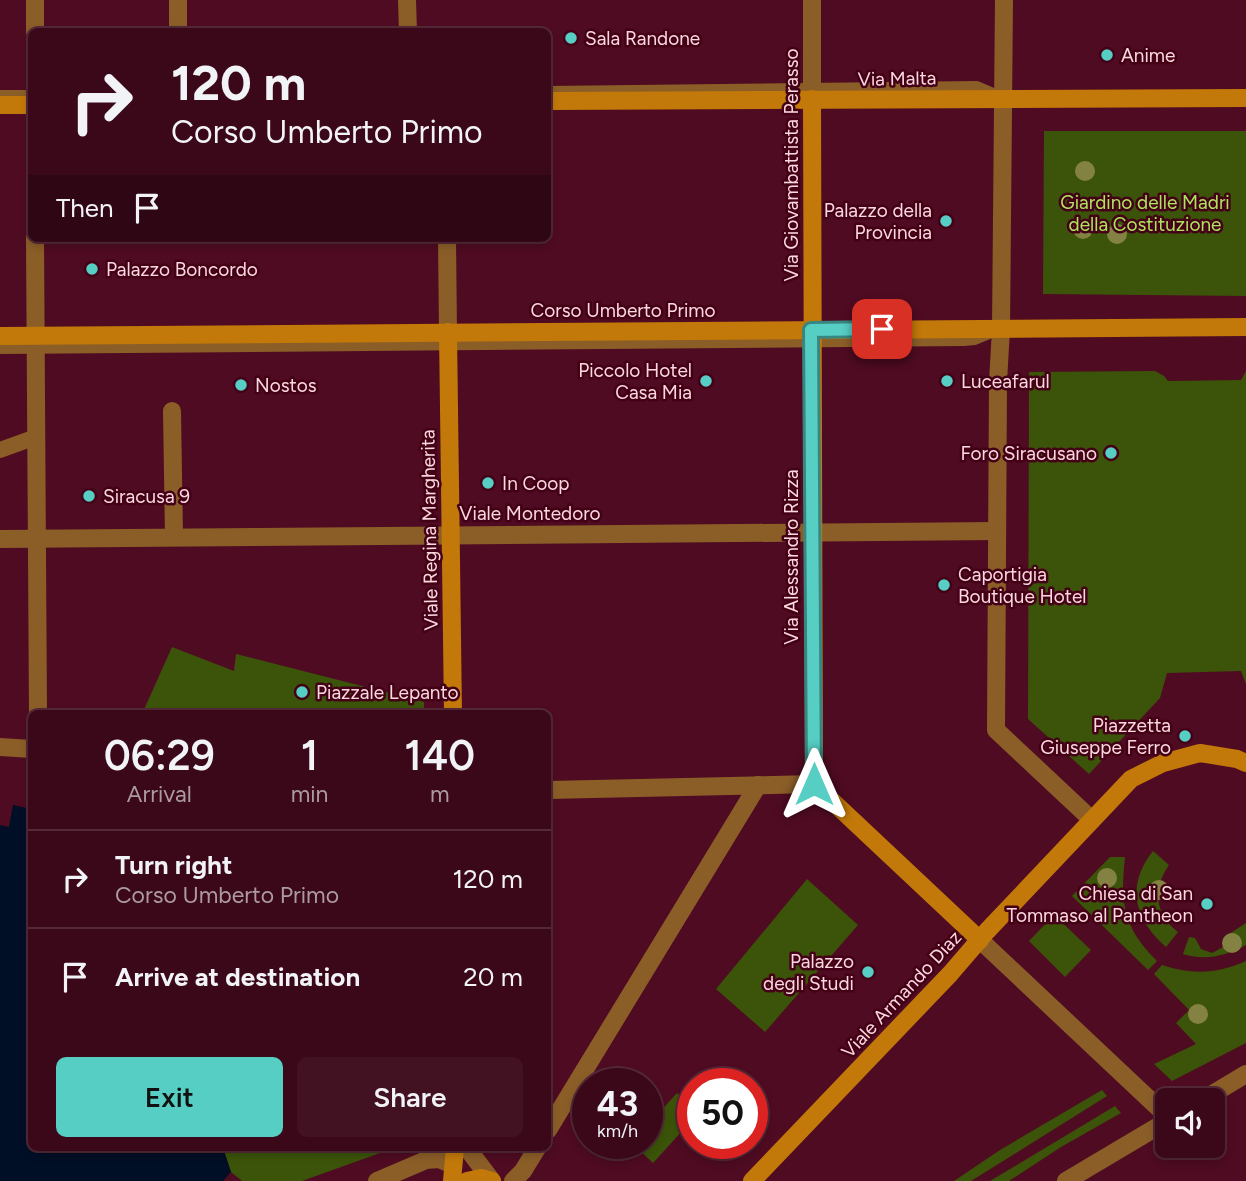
<!DOCTYPE html>
<style>
body{margin:0;font-family:Figtree,sans-serif;background:#421122;color:#f1f3f6;height:100vh;display:flex;flex-direction:column;font-size:26px;white-space:nowrap}
*{box-sizing:border-box;margin:0}
p{font-size:23px;color:#ac9aa2}
.icon{flex:none;width:38px;height:38px;fill:none;stroke:currentColor;stroke-width:2;stroke-linecap:round;stroke-linejoin:round}
.map{position:relative;flex:1;overflow:hidden}
.side{position:absolute;left:28px;top:710px;width:523px;height:441px;display:flex;flex-direction:column;background:#3b0819;border-radius:10px;box-shadow:0 4px 10px #0003,0 0 0 2px #542938}
.side>*{flex:none}
.guide{position:absolute;left:28px;top:28px;width:523px;height:214px;border-radius:10px;box-shadow:0 4px 10px #0003,0 0 0 2px #542938;background:#3b0819;color:#f1f3f6;overflow:hidden}
.tools{position:absolute;left:1155px;top:1088px;display:grid;gap:14px}
.tools a{display:grid;place-items:center;width:70px;height:70px;border-radius:10px;background:#3b0819;box-shadow:0 4px 10px #0003,0 0 0 2px #542938;font-size:35px}
.speed{position:absolute;left:572px;top:1068px;display:flex;gap:14px;font-size:35px;font-weight:700;text-align:center}
.speed>*{display:grid;place-content:center;width:91px;height:91px;border-radius:50%;background:#3b0819;box-shadow:0 4px 10px #0003,0 0 0 2px #542938;line-height:1}
.speed small{font-size:18px;font-weight:400}
.speed .limit{border:10px solid #d22;background:#fff;color:#111}
.pin{position:absolute;display:grid;place-items:center;width:60px;height:60px;color:#fff;margin:-30px;border-radius:14px;box-shadow:0 4px 10px #0006}
.me{position:absolute;width:77px;margin:-38px;rotate:0deg;stroke-linejoin:round;filter:drop-shadow(0 0 5px #0008)}
.turn{display:flex;align-items:center;gap:24px;height:147px;padding:0 28px;font-size:32px}
.turn .icon{width:91px;height:91px;stroke-width:2.5}
.turn b{display:block;font-size:49px;line-height:60px}
.then{display:flex;align-items:center;height:66px;padding:0 28px;background:#0003;gap:14px;font-size:26px}
.eta{display:flex;justify-content:space-evenly;align-items:center;height:119px;text-align:center}
.eta b{font-size:42px;font-weight:600;line-height:49px}
.button{display:flex;gap:14px;margin-top:auto;padding:14px 28px}
.button a{flex:1;height:80px;border-radius:10px;background:#56cec4;color:#111;font-size:28px;font-weight:600;line-height:80px;text-align:center}
.button a+a{background:#421122;color:#f1f3f6}
ul{padding:0;list-style:none}
li{display:flex;align-items:center;gap:21px;height:98px;padding:0 28px;border-top:2px solid #542938}
li div{flex:1}
li b{display:block;font-size:26px}
li em{font-style:normal}
.map>svg:first-child{display:block}
.green{fill:#3b5409}
.water{fill:#000f26}
.lines{fill:none;stroke-linecap:round;stroke-linejoin:round}
.service{stroke:#8b5e28;stroke-width:10}
.pedestrian{stroke:#8b5e28;stroke-width:16}
.minor{stroke:#8b5e28;stroke-width:18}
.tertiary{stroke:#8b5e28;stroke-width:18}
.secondary{stroke:#c27909;stroke-width:18}
.tree{fill:#838242}
.route-casing{stroke:#38867f;stroke-width:18}
.route{stroke:#56cec4;stroke-width:12}
.poi-dot{fill:#56cec4;stroke:#430017;stroke-width:2.5}
.labels{text-anchor:middle;stroke-width:5;stroke-linejoin:round;paint-order:stroke}
.poi-label{font-size:19px;fill:#fbd8dd;stroke:#430017;text-anchor:start}
.street-label{font-size:19px;fill:#fbd8dd;stroke:#430017}
.park-label{font-size:19px;fill:#aee45d;stroke:#430017}
</style>
<div class="map">
<svg width="1246" height="1181" viewBox="0 0 1246 1181">
<rect width="100%" height="100%" fill="#4f0b21"/>
<g class="green">
<path d="M1044,131h202v165l-203,-2z"/>
<path d="M1155,371l9,5 4,5 73,-1 5,-9v313l-5,-13 -74,2 -7,25 -71,76 -61,-55 1,-347z"/>
<path d="M172,647l62,24 2,-17 181,46 7,2v12h-282z"/>
<path d="M1153,851l16,14c-17,24 -14,50 9,67l-12,15c-31,-27 -41,-61 -13,-96z"/>
<path d="M1110,857h15c-5,47 -2,70 32,104l-9,9 -76,-74z"/>
<path d="M807,879l51,46 -93,107 -49,-43z"/>
<path d="M1054,915l37,35 -26,27 -36,-36z"/>
<path d="M1246,923v22c-21,11 -40,16 -63,9l6,-17 6,1 6,11 11,4 11,-6 3,-11z"/>
<path d="M1246,961v82l-74,38 -18,-17 42,-20 -20,-21 13,-13 -35,-36 8,-9c30,10 55,9 84,-4z"/>
<path d="M1102,1090l5,6 -136,85h-17l46,-31z"/>
<path d="M677,1093l16,15v11l-40,44 -21,-20h16v-18z"/>
<path d="M1115,1106l6,7 -60,34 -52,34h-19z"/>
<path d="M223,1148h171l-92,33h-60l-11,-9z"/>
</g>
<path class="water" d="M13,805l18,4 1,339h191l8,24 -8,9h-223v-356l9,2z"/>
<g class="lines">
<g class="service">
<path d="M548,91l429,-5 21,9"/>
<path d="M0,95h32"/>
<path d="M0,349l964,-8 11,-1 17,-7"/>
</g>
<path class="pedestrian" d="M0,450l36,-13"/>
<g class="minor">
<path d="M35,0v32"/>
<path d="M178,0v32"/>
<path d="M407,0l1,32"/>
<path d="M1004,0l-3,329 -3,53 -2,348 96,90"/>
<path d="M812,99v-99"/>
<path d="M35,238l3,476"/>
<path d="M447,238l1,94"/>
<path d="M172,411l2,126"/>
<path d="M0,539l997,-8"/>
<path d="M0,747l32,2"/>
<path d="M548,790l266,-6"/>
<path d="M980,940l187,176"/>
<path d="M548,1130l210,-345"/>
<path d="M467,1148l25,33"/>
<path d="M377,1181l49,-21 13,-1 14,6"/>
<path d="M513,1181l10,-10 14,-23"/>
</g>
<g class="tertiary">
<path d="M1201,1101l45,-27"/>
<path d="M1066,1181l101,-60"/>
</g>
<g class="secondary">
<path d="M812,99l2,685 166,156"/>
<path d="M548,101l698,-3"/>
<path d="M0,105h32"/>
<path d="M448,332l5,382"/>
<path d="M0,336l1246,-9"/>
<path d="M452,1181l3,-33"/>
<path d="M467,1181l14,-3 11,3"/>
<path d="M752,1181l198,-207 37,-43 144,-152 32,-16 37,-10 37,6 9,4"/>
</g>
</g>
<g class="tree">
<circle cx="1085" cy="171" r="10"/>
<circle cx="1083" cy="229" r="10"/>
<circle cx="1117" cy="234" r="10"/>
<circle cx="1107" cy="878" r="10"/>
<circle cx="1159" cy="890" r="10"/>
<circle cx="1232" cy="943" r="10"/>
<circle cx="1198" cy="1014" r="10"/>
</g>
<g class="lines">
<g class="route-casing">
<path id="route" d="M814,784l-3,-454 71,-1"/>
</g>
<use href="#route" class="route"/>
</g>
<g class="poi-dot">
<circle cx="571" cy="38" r="7"/>
<circle cx="1107" cy="55" r="7"/>
<circle cx="946" cy="221" r="7"/>
<circle cx="92" cy="269" r="7"/>
<circle cx="706" cy="381" r="7"/>
<circle cx="947" cy="381" r="7"/>
<circle cx="241" cy="385" r="7"/>
<circle cx="1111" cy="453" r="7"/>
<circle cx="488" cy="483" r="7"/>
<circle cx="89" cy="496" r="7"/>
<circle cx="944" cy="585" r="7"/>
<circle cx="302" cy="692" r="7"/>
<circle cx="1185" cy="736" r="7"/>
<circle cx="1207" cy="904" r="7"/>
<circle cx="868" cy="972" r="7"/>
</g>
<g class="labels">
<g class="poi-label">
<text x="585" y="45">Sala Randone</text>
<text x="1121" y="62">Anime</text>
<text x="932" y="217" text-anchor="end">Palazzo della<tspan x="932" dy="22">Provincia</tspan></text>
<text x="106" y="276">Palazzo Boncordo</text>
<text x="692" y="377" text-anchor="end">Piccolo Hotel<tspan x="692" dy="22">Casa Mia</tspan></text>
<text x="961" y="388">Luceafarul</text>
<text x="255" y="392">Nostos</text>
<text x="1097" y="460" text-anchor="end">Foro Siracusano</text>
<text x="502" y="490">In Coop</text>
<text x="103" y="503">Siracusa 9</text>
<text x="958" y="581">Caportigia<tspan x="958" dy="22">Boutique Hotel</tspan></text>
<text x="316" y="699">Piazzale Lepanto</text>
<text x="1171" y="732" text-anchor="end">Piazzetta<tspan x="1171" dy="22">Giuseppe Ferro</tspan></text>
<text x="1193" y="900" text-anchor="end">Chiesa di San<tspan x="1193" dy="22">Tommaso al Pantheon</tspan></text>
<text x="854" y="968" text-anchor="end">Palazzo<tspan x="854" dy="22">degli Studi</tspan></text>
</g>
<g class="street-label">
<text transform="translate(897 78) rotate(-1)" y="7">Via Malta</text>
<text transform="translate(791 165) rotate(-90)" y="7">Via Giovambattista Perasso</text>
<text x="623" y="317">Corso Umberto Primo</text>
<text x="530" y="520">Viale Montedoro</text>
<text transform="translate(429 530) rotate(-91)" y="7">Viale Regina Margherita</text>
<text transform="translate(791 557) rotate(-90)" y="7">Via Alessandro Rizza</text>
<text transform="translate(901 994) rotate(-47)" y="7">Viale Armando Diaz</text>
</g>
<g class="park-label">
<text x="1145" y="209">Giardino delle Madri<tspan x="1145" dy="22">della Costituzione</tspan></text>
</g>
</g>
</svg>
<div class="tools">
<a><svg class="icon" aria-label="sound" viewBox="0 0 24 24"><path d="M4 9h4l5-4v14l-5-4H4zM17 9q2 3 0 6"/></svg></a>
</div>
<div class="speed"><div>43<small>km/h</small></div><div class="limit">50</div></div>
<div class="pin" style="left:882px;top:329px;background:#d93025"><svg class="icon" aria-label="arrive" viewBox="0 0 24 24"><path d="M6 21V4h12l-3 4 3 4H6"/></svg></div>
<svg class="me" style="left:814px;top:784px" viewBox="-20 -20 40 40"><path d="M0-17L14 15 0 8-14 15z" fill="#56cec4" stroke="#fff" stroke-width="4"/></svg>
<div class="guide">
<div class="turn"><svg class="icon" aria-label="right" viewBox="0 0 24 24"><path d="M7 20v-9h11M14 6l5 5-5 5"/></svg><div><b>120 m</b>Corso Umberto Primo</div></div>
<div class="then">Then<svg class="icon" aria-label="arrive" viewBox="0 0 24 24"><path d="M6 21V4h12l-3 4 3 4H6"/></svg></div>
</div>
<section class="side">
<div class="eta">
<div><b>06:29</b><p>Arrival</p></div>
<div><b>1</b><p>min</p></div>
<div><b>140</b><p>m</p></div>
</div>
<ul>
<li><svg class="icon" aria-label="right" viewBox="0 0 24 24"><path d="M7 20v-9h11M14 6l5 5-5 5"/></svg><div><b>Turn right</b><p>Corso Umberto Primo</p></div><em>120 m</em></li>
<li><svg class="icon" aria-label="arrive" viewBox="0 0 24 24"><path d="M6 21V4h12l-3 4 3 4H6"/></svg><div><b>Arrive at destination</b></div><em>20 m</em></li>
</ul>
<div class="button"><a>Exit</a><a>Share</a></div>
</section>
</div>
